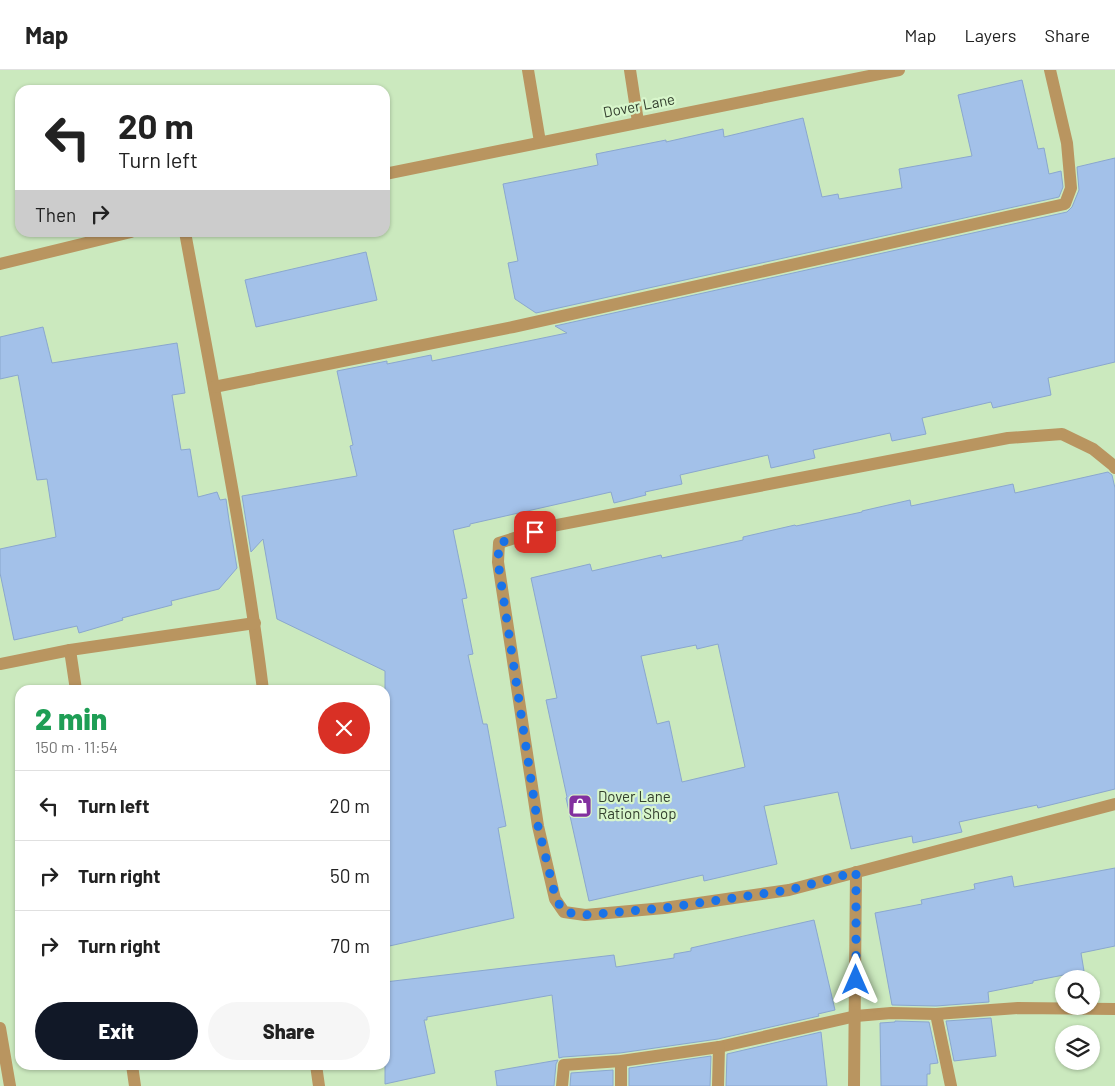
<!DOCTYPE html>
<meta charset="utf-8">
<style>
body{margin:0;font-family:Barlow,sans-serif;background:#f6f6f6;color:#222;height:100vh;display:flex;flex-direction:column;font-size:19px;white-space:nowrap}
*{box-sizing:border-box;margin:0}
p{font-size:16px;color:#767676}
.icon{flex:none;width:28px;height:28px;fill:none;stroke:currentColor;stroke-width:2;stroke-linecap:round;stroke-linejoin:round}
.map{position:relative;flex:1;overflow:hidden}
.details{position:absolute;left:15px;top:615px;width:375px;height:385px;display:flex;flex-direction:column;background:#fff;border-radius:15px;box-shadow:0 1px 4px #0004}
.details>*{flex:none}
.top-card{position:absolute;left:15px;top:15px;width:375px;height:152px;border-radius:15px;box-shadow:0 1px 4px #0004;background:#fff;color:#222;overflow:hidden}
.controls{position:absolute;left:1055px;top:900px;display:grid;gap:10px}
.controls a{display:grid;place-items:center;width:45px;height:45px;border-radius:50%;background:#fff;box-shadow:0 1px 4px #0004;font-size:25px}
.pin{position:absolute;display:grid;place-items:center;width:42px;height:42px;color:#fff;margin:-21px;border-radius:10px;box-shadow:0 2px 8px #0006}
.me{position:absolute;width:55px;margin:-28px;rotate:0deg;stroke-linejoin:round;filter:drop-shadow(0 0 4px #0008)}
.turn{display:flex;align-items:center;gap:18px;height:105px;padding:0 20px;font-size:22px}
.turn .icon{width:65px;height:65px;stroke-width:2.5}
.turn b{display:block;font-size:35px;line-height:42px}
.then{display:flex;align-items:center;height:48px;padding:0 20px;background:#0003;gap:10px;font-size:19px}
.round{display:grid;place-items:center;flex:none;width:52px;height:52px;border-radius:26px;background:#f6f6f6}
.headline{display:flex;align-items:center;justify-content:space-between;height:85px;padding:0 20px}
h1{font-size:30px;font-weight:800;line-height:38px;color:#1e9e55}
.primary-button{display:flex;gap:10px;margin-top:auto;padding:10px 20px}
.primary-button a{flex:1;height:58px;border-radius:30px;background:#111827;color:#fff;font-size:20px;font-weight:800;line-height:58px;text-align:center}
.primary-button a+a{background:#f6f6f6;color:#222}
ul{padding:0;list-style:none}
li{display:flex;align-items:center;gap:15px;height:70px;padding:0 20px;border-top:1px solid #e0e0e0}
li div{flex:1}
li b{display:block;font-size:19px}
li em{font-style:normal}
header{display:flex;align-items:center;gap:30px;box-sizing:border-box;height:70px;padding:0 25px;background:#fff;border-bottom:1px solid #e0e0e0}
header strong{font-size:24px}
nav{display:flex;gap:28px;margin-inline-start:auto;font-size:18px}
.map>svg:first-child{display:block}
.building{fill:#a3c1e9;stroke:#8aa7ce;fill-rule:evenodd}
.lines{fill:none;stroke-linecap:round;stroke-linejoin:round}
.minor{stroke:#b99560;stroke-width:12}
.route{stroke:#1a73e8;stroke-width:9;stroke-dasharray:0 16.2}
.labels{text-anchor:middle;stroke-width:4.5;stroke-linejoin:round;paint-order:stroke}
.street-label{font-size:15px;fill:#333f2e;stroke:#d8f6cb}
.poi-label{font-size:15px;fill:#333f2e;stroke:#d8f6cb;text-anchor:start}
</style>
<header>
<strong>Map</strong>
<nav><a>Map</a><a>Layers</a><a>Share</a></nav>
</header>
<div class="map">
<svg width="1115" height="1016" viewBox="0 0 1115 1016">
<rect width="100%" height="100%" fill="#cbe9be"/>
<g class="building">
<path d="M1022,10l16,69 6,-1 5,26 12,-3 2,16 -4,10 -523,116 -21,-14 -7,-36 10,-2 -15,-77 95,-19 -2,-11 70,-14v2l57,-13 1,8 79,-19 19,79 16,-3 1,5 63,-11 -3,-19 73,-13 -14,-61z"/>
<path d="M1115,88v204l-67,16 3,17 -58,13 -2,-6 -69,16 4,16 -34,7 -2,-8 -77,17 2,8 -44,10 -3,-13 -88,20 2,9 -37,8 1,3 -32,8 -3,-11 -141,32v2l-17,4 14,68 -5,1 11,55 -5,1 15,69h4l19,102 -8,2 16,90 -129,29v-276l-108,-52 -14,-80 -12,13 -9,-56 115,-20 -7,-30 3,-1 -16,-74 50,-10v3l44,-9 1,6 135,-28 -12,-7 512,-114 5,-5 7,-17 -2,-23z"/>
<path d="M366,182l11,48 -121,27 -11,-47z"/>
<path d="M43,257l9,36 125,-20 8,50 -13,2 9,55 9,-1 8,48 19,-5 3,8 6,-1 3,21 8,48 -18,21 -48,12 1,4 -50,13 1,2 -44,13 -2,-7 -63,14 -14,-67v-24l56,-12 -9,-58 -10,1 -19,-105 -18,4v-42z"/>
<path d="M1108,402l4,3 3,13v301l-77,19 -1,-3 -78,17 3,10 -49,11 -1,-7 -61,13 -13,-57 -74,14 13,58 -73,17 -1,-6 -114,26 -23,-103 1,-1 -21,-97 11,-2 -26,-120 59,-14 2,7 69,-16 1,3 81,-18v-3l52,-12 1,1 66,-14v-1l48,-11 1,6 102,-22 2,9zM718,574l27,123 -63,15 -13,-61 -12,3 -16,-68 55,-11 1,4z"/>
<path d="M1115,798v78l-34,7 3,18 -51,10v2l-45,9 1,10 -53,4 -44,-1 -17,-92 47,-9 -1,-4 54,-11 -1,-5 38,-8 2,11z"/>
<path d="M814,850l21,90 -17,4 1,2 -101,23 -98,14 -57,4 -4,1 -7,-63 -125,22v3h-3l11,53 -50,11v-102l229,-27 2,12 58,-9v-4l17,-3v-3z"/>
<path d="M991,948l5,38 -42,5 -8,-40z"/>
<path d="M895,951l34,1 9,41 -8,1v10h-3v12h-46l-1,-63 15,-1z"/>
<path d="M821,962l6,54h-101l1,-32z"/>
<path d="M711,986l-1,30h-81v-18z"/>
<path d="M558,990l-2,4 -2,22h-57l-2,-15z"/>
<path d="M613,1000v16h-43l1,-13z"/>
</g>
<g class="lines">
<g class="minor">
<path d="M528,0l12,72"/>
<path d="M630,0l8,52"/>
<path d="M385,104l514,-104"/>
<path d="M185,162c28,153 59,305 78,458"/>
<path d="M0,194l131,-32"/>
<path d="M214,317l299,-60 552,-123 6,-16 -4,-45 -17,-73"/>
<path d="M1115,398l-1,-2 -21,-17 -31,-15 -54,4 -456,88 -53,17 -1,19 40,264 17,73 9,13 21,3 79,-7 125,-18 326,-86"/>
<path d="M70,580l6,40"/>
<path d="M0,594l70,-14 185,-27"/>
<path d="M936,944l15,72"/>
<path d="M0,958l10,58"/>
<path d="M621,991v25"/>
<path d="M132,995l3,21"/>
<path d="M316,995l3,21"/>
<path d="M562,1016l2,-21 57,-4 98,-14 137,-31 35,-3 45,1 82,-6 97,1"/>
<path d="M718,1016l1,-39"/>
<path d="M854,1016l2,-214"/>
</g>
</g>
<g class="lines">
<path class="route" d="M535,462l-36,11 -1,19 40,264 18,73 8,13 21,3 79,-7 125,-18 67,-18v108"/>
</g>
<defs>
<g id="shop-square" transform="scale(1.25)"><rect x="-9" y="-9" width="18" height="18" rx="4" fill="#82309f" stroke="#d8f6cb"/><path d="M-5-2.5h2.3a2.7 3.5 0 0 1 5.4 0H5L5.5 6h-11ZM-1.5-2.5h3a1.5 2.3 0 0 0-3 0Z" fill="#fff"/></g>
</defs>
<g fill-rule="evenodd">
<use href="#shop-square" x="580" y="736"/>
</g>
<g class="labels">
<g class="street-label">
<text transform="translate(639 36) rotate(-11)" y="5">Dover Lane</text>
</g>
<g class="poi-label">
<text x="598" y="732">Dover Lane<tspan x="598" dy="17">Ration Shop</tspan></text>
</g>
</g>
</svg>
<div class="controls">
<a><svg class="icon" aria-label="search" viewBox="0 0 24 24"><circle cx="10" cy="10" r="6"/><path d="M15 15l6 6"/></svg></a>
<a><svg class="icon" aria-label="layers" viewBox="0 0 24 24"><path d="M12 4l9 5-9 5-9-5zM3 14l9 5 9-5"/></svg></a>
</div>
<div class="pin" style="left:535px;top:462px;background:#d93025"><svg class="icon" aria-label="arrive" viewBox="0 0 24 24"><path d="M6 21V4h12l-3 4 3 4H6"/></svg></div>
<svg class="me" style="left:856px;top:910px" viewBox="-20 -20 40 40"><path d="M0-17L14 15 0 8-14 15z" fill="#1a73e8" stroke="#fff" stroke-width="4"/></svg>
<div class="top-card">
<div class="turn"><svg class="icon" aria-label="left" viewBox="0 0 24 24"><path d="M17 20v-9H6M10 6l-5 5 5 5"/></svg><div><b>20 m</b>Turn left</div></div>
<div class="then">Then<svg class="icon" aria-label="right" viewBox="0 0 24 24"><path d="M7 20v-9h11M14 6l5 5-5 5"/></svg></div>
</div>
<section class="details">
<div class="headline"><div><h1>2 min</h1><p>150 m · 11:54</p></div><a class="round" style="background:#d93025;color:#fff"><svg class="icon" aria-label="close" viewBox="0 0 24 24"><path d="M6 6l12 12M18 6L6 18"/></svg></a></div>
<ul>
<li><svg class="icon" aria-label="left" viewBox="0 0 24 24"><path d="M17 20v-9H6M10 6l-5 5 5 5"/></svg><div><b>Turn left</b></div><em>20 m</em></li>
<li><svg class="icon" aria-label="right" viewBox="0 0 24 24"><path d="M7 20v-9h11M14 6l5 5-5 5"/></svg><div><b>Turn right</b></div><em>50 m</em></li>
<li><svg class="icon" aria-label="right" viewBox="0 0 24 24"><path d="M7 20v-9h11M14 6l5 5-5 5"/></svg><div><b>Turn right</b></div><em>70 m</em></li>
</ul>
<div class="primary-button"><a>Exit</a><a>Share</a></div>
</section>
</div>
